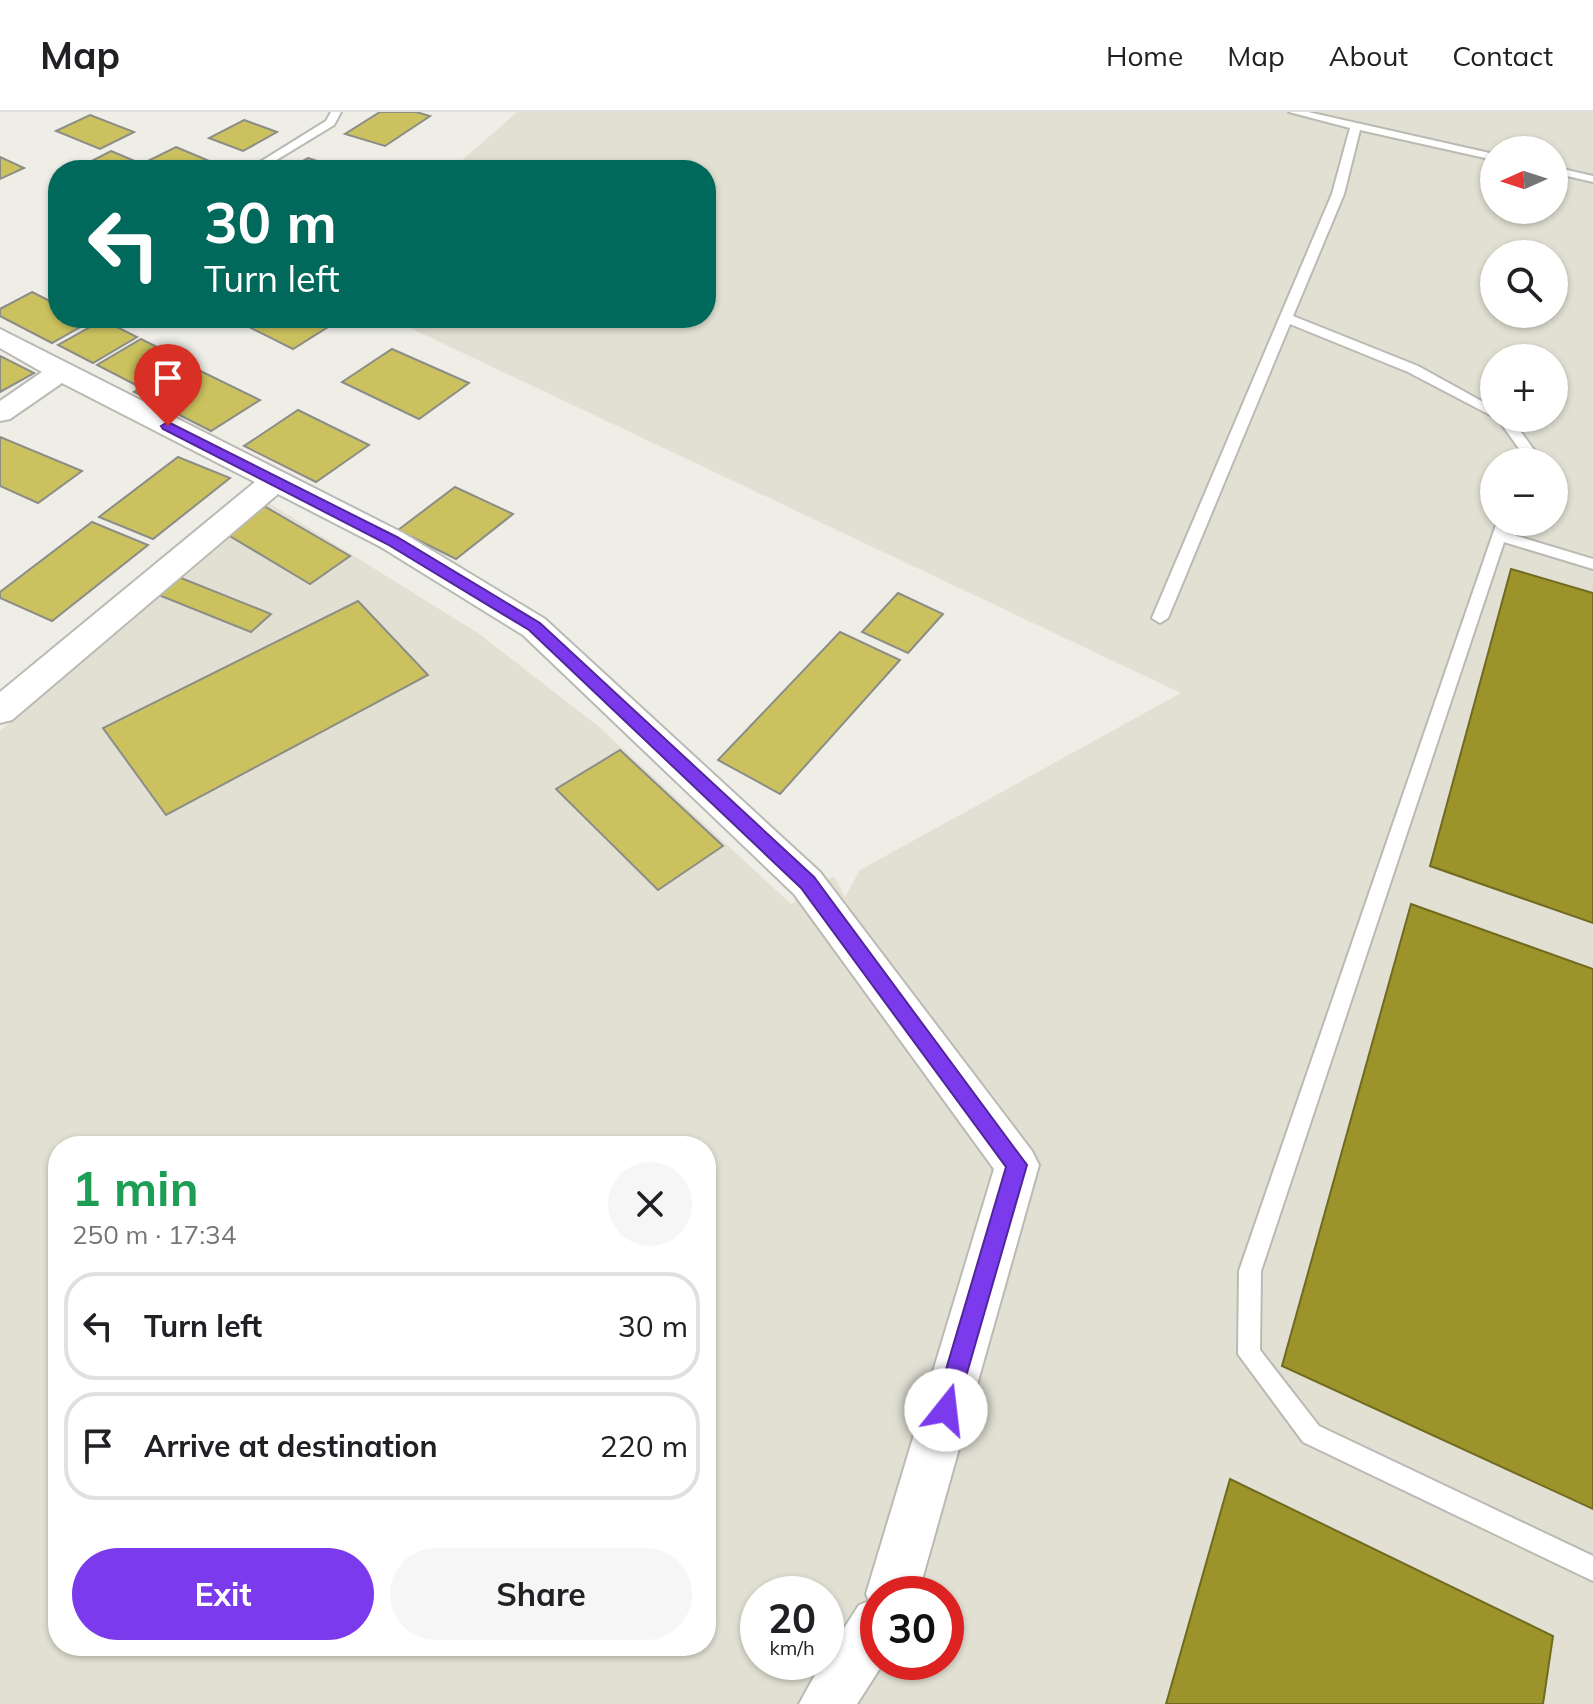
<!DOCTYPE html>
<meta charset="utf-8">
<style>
body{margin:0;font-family:Mulish,sans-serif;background:#f6f6f6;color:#202124;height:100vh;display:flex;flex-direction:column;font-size:30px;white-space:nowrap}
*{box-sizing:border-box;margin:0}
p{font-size:26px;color:#757577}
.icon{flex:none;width:44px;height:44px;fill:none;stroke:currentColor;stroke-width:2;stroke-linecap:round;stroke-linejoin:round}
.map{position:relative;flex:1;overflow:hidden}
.sheet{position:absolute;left:48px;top:1024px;width:668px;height:520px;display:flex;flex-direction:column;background:#fff;border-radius:32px;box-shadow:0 2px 6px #0004}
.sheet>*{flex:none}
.top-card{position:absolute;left:48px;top:48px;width:668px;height:168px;border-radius:32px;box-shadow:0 2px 6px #0004;background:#00695c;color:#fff;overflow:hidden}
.needle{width:52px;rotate:267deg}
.fabs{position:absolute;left:1480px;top:24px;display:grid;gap:16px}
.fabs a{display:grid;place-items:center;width:88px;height:88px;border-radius:50%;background:#fff;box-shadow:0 2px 6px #0004;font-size:40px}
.speed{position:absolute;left:740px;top:1464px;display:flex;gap:16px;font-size:40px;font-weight:700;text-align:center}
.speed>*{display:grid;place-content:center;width:104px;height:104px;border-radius:50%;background:#fff;box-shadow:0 2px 6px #0004;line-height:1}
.speed small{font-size:20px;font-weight:400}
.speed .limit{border:12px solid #d22;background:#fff;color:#111}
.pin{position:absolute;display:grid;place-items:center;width:68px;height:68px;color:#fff;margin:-82px -34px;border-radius:50% 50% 50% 0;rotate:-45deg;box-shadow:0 0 8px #0007}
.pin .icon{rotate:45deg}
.me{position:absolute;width:88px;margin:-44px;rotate:16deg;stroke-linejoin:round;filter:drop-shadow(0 0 6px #0008)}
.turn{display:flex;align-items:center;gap:28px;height:168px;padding:0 24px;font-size:36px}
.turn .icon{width:104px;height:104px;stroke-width:2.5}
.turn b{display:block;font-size:56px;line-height:68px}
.round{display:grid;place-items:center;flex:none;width:84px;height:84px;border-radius:42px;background:#f6f6f6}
.summary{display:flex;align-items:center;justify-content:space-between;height:136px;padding:0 24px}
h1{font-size:48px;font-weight:700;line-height:60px;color:#1e9e55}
.action{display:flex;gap:16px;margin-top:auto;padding:16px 24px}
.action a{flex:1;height:92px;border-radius:48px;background:#7c3aed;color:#fff;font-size:32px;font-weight:700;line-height:92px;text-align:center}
.action a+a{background:#f6f6f6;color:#202124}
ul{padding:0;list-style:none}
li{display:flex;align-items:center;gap:24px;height:108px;margin:0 16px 12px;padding:0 8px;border:4px solid #e0e0e0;border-radius:32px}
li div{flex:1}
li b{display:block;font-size:30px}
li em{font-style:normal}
header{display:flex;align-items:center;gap:48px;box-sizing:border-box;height:112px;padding:0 40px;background:#fff;border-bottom:2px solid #e0e0e0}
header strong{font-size:38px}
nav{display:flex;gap:44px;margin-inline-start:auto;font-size:28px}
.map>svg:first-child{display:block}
.built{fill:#e1e0d3;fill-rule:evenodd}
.water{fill:#9c932a;stroke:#716b21;stroke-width:2}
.building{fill:#cbc25f;stroke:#8d8d87;stroke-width:2}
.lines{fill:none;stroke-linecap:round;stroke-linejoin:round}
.lane-casing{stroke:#babab4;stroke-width:4}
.street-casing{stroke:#babab4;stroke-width:4}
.lane{fill:#fff;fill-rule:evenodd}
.street{fill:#fff;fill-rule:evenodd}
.route{fill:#7c3aed;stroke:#51269a;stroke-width:2}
</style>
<header>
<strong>Map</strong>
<nav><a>Home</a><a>Map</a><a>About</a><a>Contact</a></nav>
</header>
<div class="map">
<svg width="1593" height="1592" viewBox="0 0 1593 1592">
<rect width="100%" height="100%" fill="#eeeee7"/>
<path class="built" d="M517,0h1076v1592h-1593v-973l267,-229 211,131 120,93 193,178 43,-28 11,21 15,-27 321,-177 -792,-375h317v-148h-255zM1494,38h60v60h-60zM1494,142h60v60h-60zM1494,246h60v60h-60zM1494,350h60v60h-60zM58,1034h648v500h-648zM758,1482h68v68h-68zM878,1482h68v68h-68z"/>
<g class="water">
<path d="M1511,457l82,24v330l-163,-57z"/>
<path d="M1411,792l182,65v540l-311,-143z"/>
<path d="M1230,1367l323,157 -10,68h-377z"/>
</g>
<g class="building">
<path d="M380,0h36l14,4 -45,30 -40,-12z"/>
<path d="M90,3l44,17 -34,17 -44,-18z"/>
<path d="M244,8l33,12 -34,19 -34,-13z"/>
<path d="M176,35l52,22 -62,1 -20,-8z"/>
<path d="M111,39l31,13 -11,6h-57z"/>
<path d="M0,45l24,11 -24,11z"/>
<path d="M308,46l36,12h-58z"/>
<path d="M32,180l26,13v13l33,3 -39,22 -52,-27v-7z"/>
<path d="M247,206h88l4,2 -46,29 -54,-27z"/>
<path d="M103,208l34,17 -44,26 -35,-18z"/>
<path d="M141,227l38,19 -43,27 -39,-20z"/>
<path d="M392,237l77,34 -50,36 -77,-37z"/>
<path d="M0,244l34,17 -34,19z"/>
<path d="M182,250l78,38 -49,31 -77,-39z"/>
<path d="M298,298l71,35 -53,37 -72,-36z"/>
<path d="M0,325l82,34 -44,32 -38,-17z"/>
<path d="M178,345l52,21 -77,61 -54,-22z"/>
<path d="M455,375l58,27 -57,45 -58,-29z"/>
<path d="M264,394l86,50 -40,28 -87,-52z"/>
<path d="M92,410l56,23 -96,76 -52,-23v-6z"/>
<path d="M171,462l100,40 -20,18 -100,-40z"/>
<path d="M898,481l45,21 -35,39 -46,-21z"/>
<path d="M358,489l70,74 -262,140 -63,-87z"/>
<path d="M840,520l60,28 -120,134 -62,-34z"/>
<path d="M620,638l103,96 -65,44 -102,-101z"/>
</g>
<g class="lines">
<g class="lane-casing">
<g id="lane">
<path d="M331,0h10l-7,13 -74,45h-13l79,-49z"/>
<path d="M1289,0h19l186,42v6l-134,-30 -16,64 -51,122 125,50 76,42v9l-86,-45 -118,-48 -122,294 -8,5 -8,-5 180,-424 18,-66z"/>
<path d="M1554,55l39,9v6l-39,-9z"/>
<path d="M1497,306h14l28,39 -2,5h-14l2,-5z"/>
<path d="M1497,410h14l-4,11 86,26v10l-89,-27 -243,729 -1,79 59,76 274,130v25l-290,-139 -65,-88 1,-83z"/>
</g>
</g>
<g class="street-casing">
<path id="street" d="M0,217l403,204 142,86 275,253 212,279 7,14 -121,429h-40v68h6l-27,42h-58l23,-42h4v-6l33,-51 10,-4 -3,-7 128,-425 -200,-275 -271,-259 -142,-88 -103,-53 -266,226 -12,3v-31l255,-210 -193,-99 -52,36 -10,2v-20l42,-29 -42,-24z"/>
</g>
<use href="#lane" class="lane"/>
<use href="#street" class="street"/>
</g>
<path class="route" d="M168,310l229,115 143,86 274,254 213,288 -73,253 -8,4 -9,-4 -3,-8 72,-243 -205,-279 -272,-258 -142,-86 -224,-115 -2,-3z"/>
</svg>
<div class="fabs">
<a><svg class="needle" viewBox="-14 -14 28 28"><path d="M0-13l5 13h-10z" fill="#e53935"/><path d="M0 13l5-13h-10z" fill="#757577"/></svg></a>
<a><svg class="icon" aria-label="search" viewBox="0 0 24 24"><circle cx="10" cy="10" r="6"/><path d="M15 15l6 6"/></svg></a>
<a>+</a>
<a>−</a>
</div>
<div class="speed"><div>20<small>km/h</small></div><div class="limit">30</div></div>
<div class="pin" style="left:168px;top:314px;background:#d93025"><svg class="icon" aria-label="arrive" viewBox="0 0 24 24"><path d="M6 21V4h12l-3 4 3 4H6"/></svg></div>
<svg class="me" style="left:946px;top:1298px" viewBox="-20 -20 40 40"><circle r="19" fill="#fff"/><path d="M0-13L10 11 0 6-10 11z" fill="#7c3aed"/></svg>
<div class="top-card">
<div class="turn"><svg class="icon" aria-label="left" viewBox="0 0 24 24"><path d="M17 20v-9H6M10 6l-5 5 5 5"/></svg><div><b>30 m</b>Turn left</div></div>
</div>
<section class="sheet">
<div class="summary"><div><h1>1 min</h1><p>250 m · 17:34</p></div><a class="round"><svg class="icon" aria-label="close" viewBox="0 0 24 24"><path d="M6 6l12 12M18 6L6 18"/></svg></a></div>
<ul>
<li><svg class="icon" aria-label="left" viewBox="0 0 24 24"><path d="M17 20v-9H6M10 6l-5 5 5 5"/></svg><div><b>Turn left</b></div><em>30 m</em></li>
<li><svg class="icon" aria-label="arrive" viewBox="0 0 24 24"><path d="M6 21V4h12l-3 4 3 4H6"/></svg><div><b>Arrive at destination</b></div><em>220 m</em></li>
</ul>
<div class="action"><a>Exit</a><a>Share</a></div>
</section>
</div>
